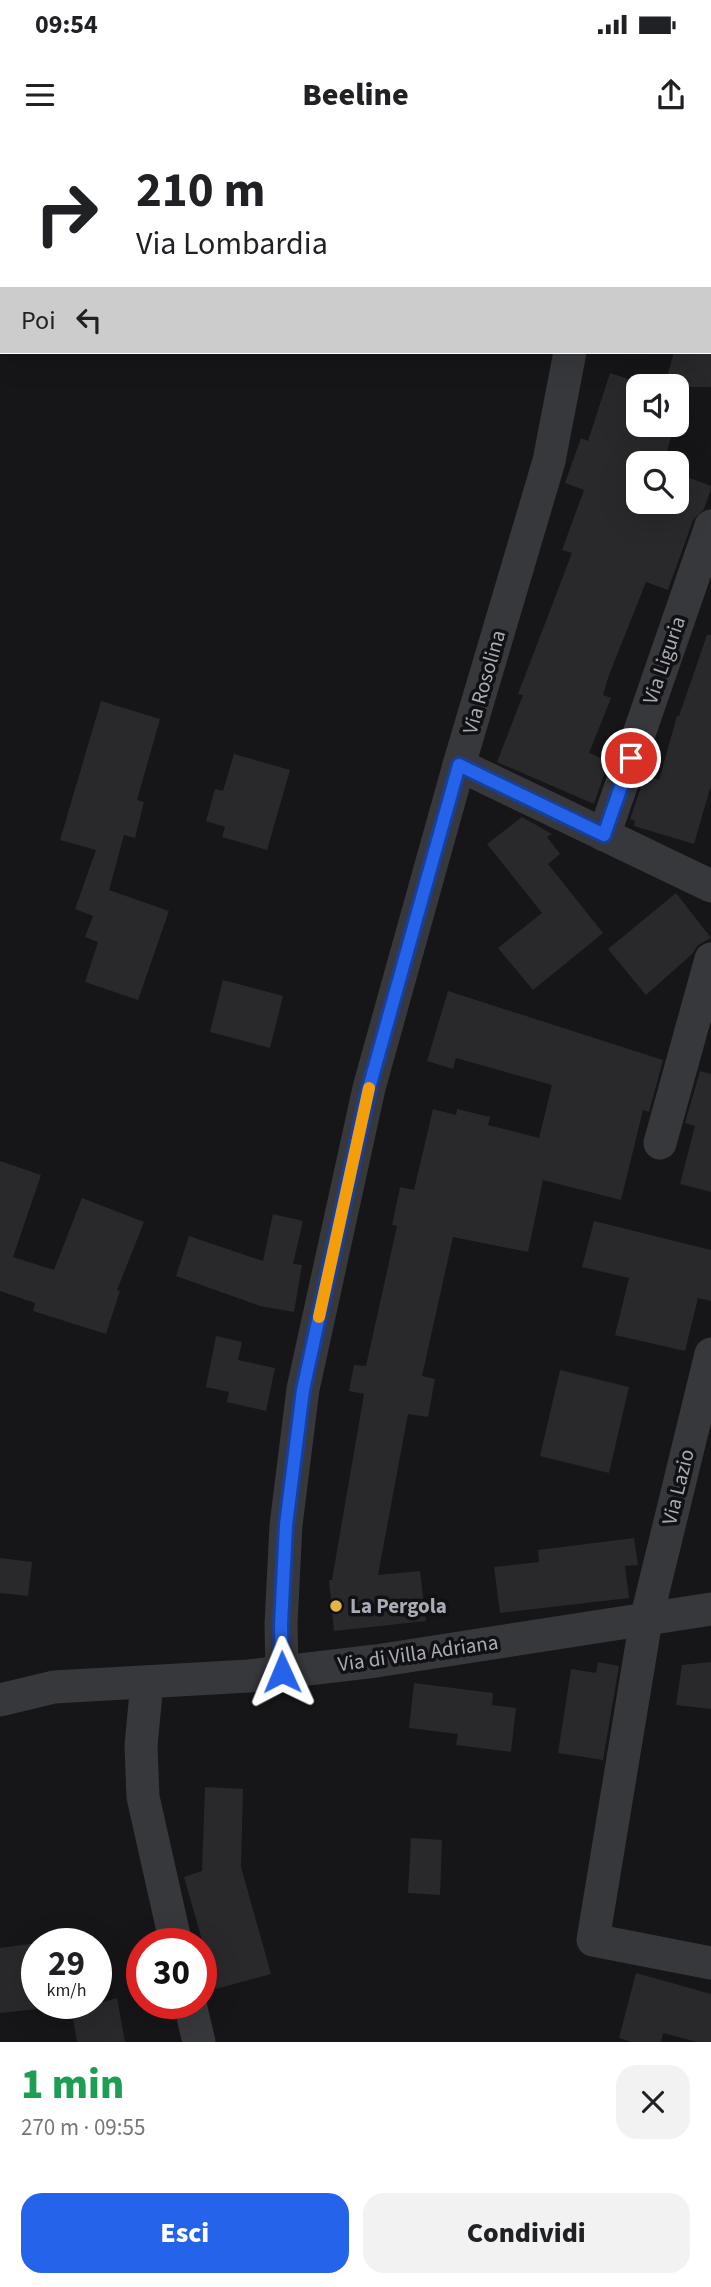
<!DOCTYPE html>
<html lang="it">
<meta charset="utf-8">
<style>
body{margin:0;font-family:"Source Sans 3",sans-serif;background:#f2f2f2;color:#202124;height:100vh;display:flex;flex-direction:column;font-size:26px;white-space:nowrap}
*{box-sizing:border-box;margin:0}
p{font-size:23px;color:#757577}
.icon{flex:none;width:38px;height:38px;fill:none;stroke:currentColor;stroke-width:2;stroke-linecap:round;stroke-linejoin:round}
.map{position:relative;height:1902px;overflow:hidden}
.sheet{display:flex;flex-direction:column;background:#fff;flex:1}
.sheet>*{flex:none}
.banner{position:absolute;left:0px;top:0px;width:712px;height:214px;box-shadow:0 7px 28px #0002;background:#fff;color:#202124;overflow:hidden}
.buttons{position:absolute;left:626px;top:234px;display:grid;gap:14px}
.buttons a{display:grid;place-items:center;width:63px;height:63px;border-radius:14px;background:#fff;box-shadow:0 7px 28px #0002;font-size:35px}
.speed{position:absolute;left:21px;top:1788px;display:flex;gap:14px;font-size:35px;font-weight:700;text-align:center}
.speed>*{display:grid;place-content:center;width:91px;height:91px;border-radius:50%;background:#fff;box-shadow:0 7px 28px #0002;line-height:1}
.speed small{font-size:18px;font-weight:400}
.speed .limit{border:10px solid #d22;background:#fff;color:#111}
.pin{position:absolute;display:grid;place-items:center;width:60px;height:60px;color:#fff;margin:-30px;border:4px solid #fff;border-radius:50%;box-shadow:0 2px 7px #0007}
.me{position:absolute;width:77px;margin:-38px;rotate:359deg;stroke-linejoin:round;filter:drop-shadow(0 0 5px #0008)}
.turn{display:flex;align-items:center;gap:24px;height:147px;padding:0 21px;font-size:32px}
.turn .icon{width:91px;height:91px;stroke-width:2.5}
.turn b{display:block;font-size:49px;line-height:60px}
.then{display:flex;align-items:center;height:66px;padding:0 21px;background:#0003;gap:14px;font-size:26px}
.round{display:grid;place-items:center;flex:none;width:74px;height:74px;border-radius:21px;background:#f2f2f2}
.overview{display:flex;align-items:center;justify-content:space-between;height:119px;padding:0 21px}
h1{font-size:42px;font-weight:800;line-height:52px;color:#1e9e55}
.cta{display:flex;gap:14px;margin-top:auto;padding:14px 21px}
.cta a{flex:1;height:80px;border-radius:21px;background:#2563eb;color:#fff;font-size:28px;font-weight:800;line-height:80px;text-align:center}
.cta a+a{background:#f2f2f2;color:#202124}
.status{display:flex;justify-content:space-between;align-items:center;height:49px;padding:0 35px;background:#fff;direction:ltr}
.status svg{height:19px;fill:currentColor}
header{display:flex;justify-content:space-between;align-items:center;height:91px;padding:0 21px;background:#fff;font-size:32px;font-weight:800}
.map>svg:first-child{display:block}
.building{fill:#29292c}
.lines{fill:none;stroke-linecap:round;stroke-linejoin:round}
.street{stroke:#37383c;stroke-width:33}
.route-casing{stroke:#184099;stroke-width:18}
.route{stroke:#2563eb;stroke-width:12}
.slow{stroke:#f59e0b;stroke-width:12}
.poi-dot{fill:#e0b645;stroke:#111113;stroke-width:2.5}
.labels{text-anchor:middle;stroke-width:7;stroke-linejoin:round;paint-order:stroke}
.street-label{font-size:21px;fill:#a9acb6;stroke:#111113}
.poi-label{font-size:21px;font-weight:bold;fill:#a9acb6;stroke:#111113;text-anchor:start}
</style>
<div class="status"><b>09:54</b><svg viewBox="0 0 49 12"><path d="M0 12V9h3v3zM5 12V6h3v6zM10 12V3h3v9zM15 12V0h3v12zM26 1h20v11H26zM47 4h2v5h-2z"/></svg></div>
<header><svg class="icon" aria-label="menu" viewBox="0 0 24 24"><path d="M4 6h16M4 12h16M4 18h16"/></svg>Beeline<svg class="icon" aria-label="share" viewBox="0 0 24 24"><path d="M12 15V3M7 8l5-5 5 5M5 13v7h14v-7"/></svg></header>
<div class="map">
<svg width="711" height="1902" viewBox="0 0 711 1902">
<rect width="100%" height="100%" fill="#161618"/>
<g class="building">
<path d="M674,212h37v35h-24l-10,30v-30h-13z"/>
<path d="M610,233l43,14h-14v38h36l-12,39h-24v38h38v-29l34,13v3l-7,20 -11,11 -25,70 -22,-8 -37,93 -6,20 8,3 -22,55 20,8 -15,43 -97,-42 26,-67 -5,-1 54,-141 -10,-3 22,-60 -19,-7 16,-45 7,3z"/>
<path d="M707,495h4v150l-17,59 -60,-18 1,-5 -5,-2 15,-44 14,5 18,-64h2z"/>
<path d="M101,561l59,18 -23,81 7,2 -9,36 -11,-3 -15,55 60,21 -31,89 -53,-18 13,-40 -13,-5 8,-21 -18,-7 21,-59 -36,-10z"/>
<path d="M234,614l56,16 -23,80 -45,-13 3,-10 -19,-6 9,-32 8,2z"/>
<path d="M522,677l30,17 -5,3 13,17 -12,10 55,69 -70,57 -35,-42 44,-35 -55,-69z"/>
<path d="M676,753l35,45 -13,7 -6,9 -46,41 -38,-46z"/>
<path d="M223,840l60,16 -13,52 -60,-16z"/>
<path d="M448,851l215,69 -14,52 -6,-2 -22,90 -78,-20 -15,72 -75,-15 -31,139 13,3 -7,38 -20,-3 -30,161 42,-4 6,50 -92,10 -5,-51h3l32,-186 -15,-3 5,-26 12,1 31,-140 -5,-1 8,-38 14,3 19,-81 23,6 1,-6 33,8 -2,8 51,13 13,-53 -96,-27 -3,11 -26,-8z"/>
<path d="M700,931l11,3v118l-31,-8 15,-58 -10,-3z"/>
<path d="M0,1021l41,14 -28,82 41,13 28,-72 62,24 -27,68 3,1 -14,43 -73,-23 2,-8 -35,-12z"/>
<path d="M273,1074l30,7 -10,43 9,1 -8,47 -34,-6 -84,-30 13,-40 74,25z"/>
<path d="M594,1081l117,29v51l-13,-3 -13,53 -70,-16 14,-57 -47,-11z"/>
<path d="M216,1196l26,6 -4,18 37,8 -9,43 -39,-9 2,-10 -23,-5z"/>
<path d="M560,1230l69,17 -20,86 -69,-17z"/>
<path d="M634,1398l4,27 -13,1 4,32 -129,15 -6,-46 45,-5 -1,-12z"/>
<path d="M0,1418l32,4 -4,34 -28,-3z"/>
<path d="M598,1522l21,4 -16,94 -45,-7 13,-84 25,4z"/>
<path d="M711,1522v47l-35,-4 6,-40z"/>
<path d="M414,1543l79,10 -1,12 24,3 -5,44 -55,-7 2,-11 -49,-6z"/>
<path d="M205,1647l38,2 -2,78 30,107 -55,15 -32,-112 18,-6z"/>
<path d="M411,1698l31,2 -2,55 -32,-2z"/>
<path d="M37,1803v66l-37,4v-65z"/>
<path d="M636,1833l75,21v48h-14l-34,-9 -2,9h-29l-13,-4z"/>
<path d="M117,1858l8,44h-48l-6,-36 25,-2z"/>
</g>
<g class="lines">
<g class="street">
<path d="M607,2v-2"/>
<path d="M459,625l252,121"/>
<path d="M604,695l107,-309"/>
<path d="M660,1003l51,-184"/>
<path d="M711,1214l-65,266 -53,320 118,23"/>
<path d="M282,1532l-1,-48 5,-99 17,-136 66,-301 90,-323 90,-304 21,-109"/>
<path d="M147,1542l-6,64 2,51 33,147"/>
<path d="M0,1560l54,-13 195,-11 127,-15 335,-52"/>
<path d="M190,1864l9,38"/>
</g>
</g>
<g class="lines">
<g class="route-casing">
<path id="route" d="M282,1532l-1,-48 5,-99 17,-135 66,-302 90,-323 145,70 27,-77"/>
</g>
<use href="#route" class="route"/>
<path class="slow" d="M319,1177l50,-229"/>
</g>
<circle class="poi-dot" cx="336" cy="1466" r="7"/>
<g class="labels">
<g class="street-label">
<text transform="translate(664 520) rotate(-71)" y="7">Via Liguria</text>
<text transform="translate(484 542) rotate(-74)" y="7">Via Rosolina</text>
<text transform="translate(678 1347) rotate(-76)" y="7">Via Lazio</text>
<text transform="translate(418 1513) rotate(-8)" y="7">Via di Villa Adriana</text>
</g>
<g class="poi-label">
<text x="350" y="1473">La Pergola</text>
</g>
</g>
</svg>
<div class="buttons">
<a><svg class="icon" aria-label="sound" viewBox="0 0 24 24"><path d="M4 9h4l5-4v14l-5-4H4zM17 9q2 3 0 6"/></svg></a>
<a><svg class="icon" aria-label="search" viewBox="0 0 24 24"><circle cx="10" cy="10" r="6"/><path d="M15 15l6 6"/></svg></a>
</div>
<div class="speed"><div>29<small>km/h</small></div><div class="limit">30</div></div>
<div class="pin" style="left:631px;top:618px;background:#d93025"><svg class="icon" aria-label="arrive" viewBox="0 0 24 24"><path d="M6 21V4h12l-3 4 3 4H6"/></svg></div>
<svg class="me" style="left:282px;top:1532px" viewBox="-20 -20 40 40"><path d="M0-17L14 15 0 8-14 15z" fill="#2563eb" stroke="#fff" stroke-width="4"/></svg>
<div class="banner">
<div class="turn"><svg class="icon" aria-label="right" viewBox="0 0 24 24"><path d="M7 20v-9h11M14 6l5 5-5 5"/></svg><div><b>210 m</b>Via Lombardia</div></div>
<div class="then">Poi<svg class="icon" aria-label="left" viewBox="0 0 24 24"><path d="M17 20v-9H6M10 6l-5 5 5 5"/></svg></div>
</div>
</div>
<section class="sheet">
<div class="overview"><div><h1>1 min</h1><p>270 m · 09:55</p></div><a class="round"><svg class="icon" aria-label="close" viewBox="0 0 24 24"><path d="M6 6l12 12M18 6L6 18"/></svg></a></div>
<div class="cta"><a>Esci</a><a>Condividi</a></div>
</section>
